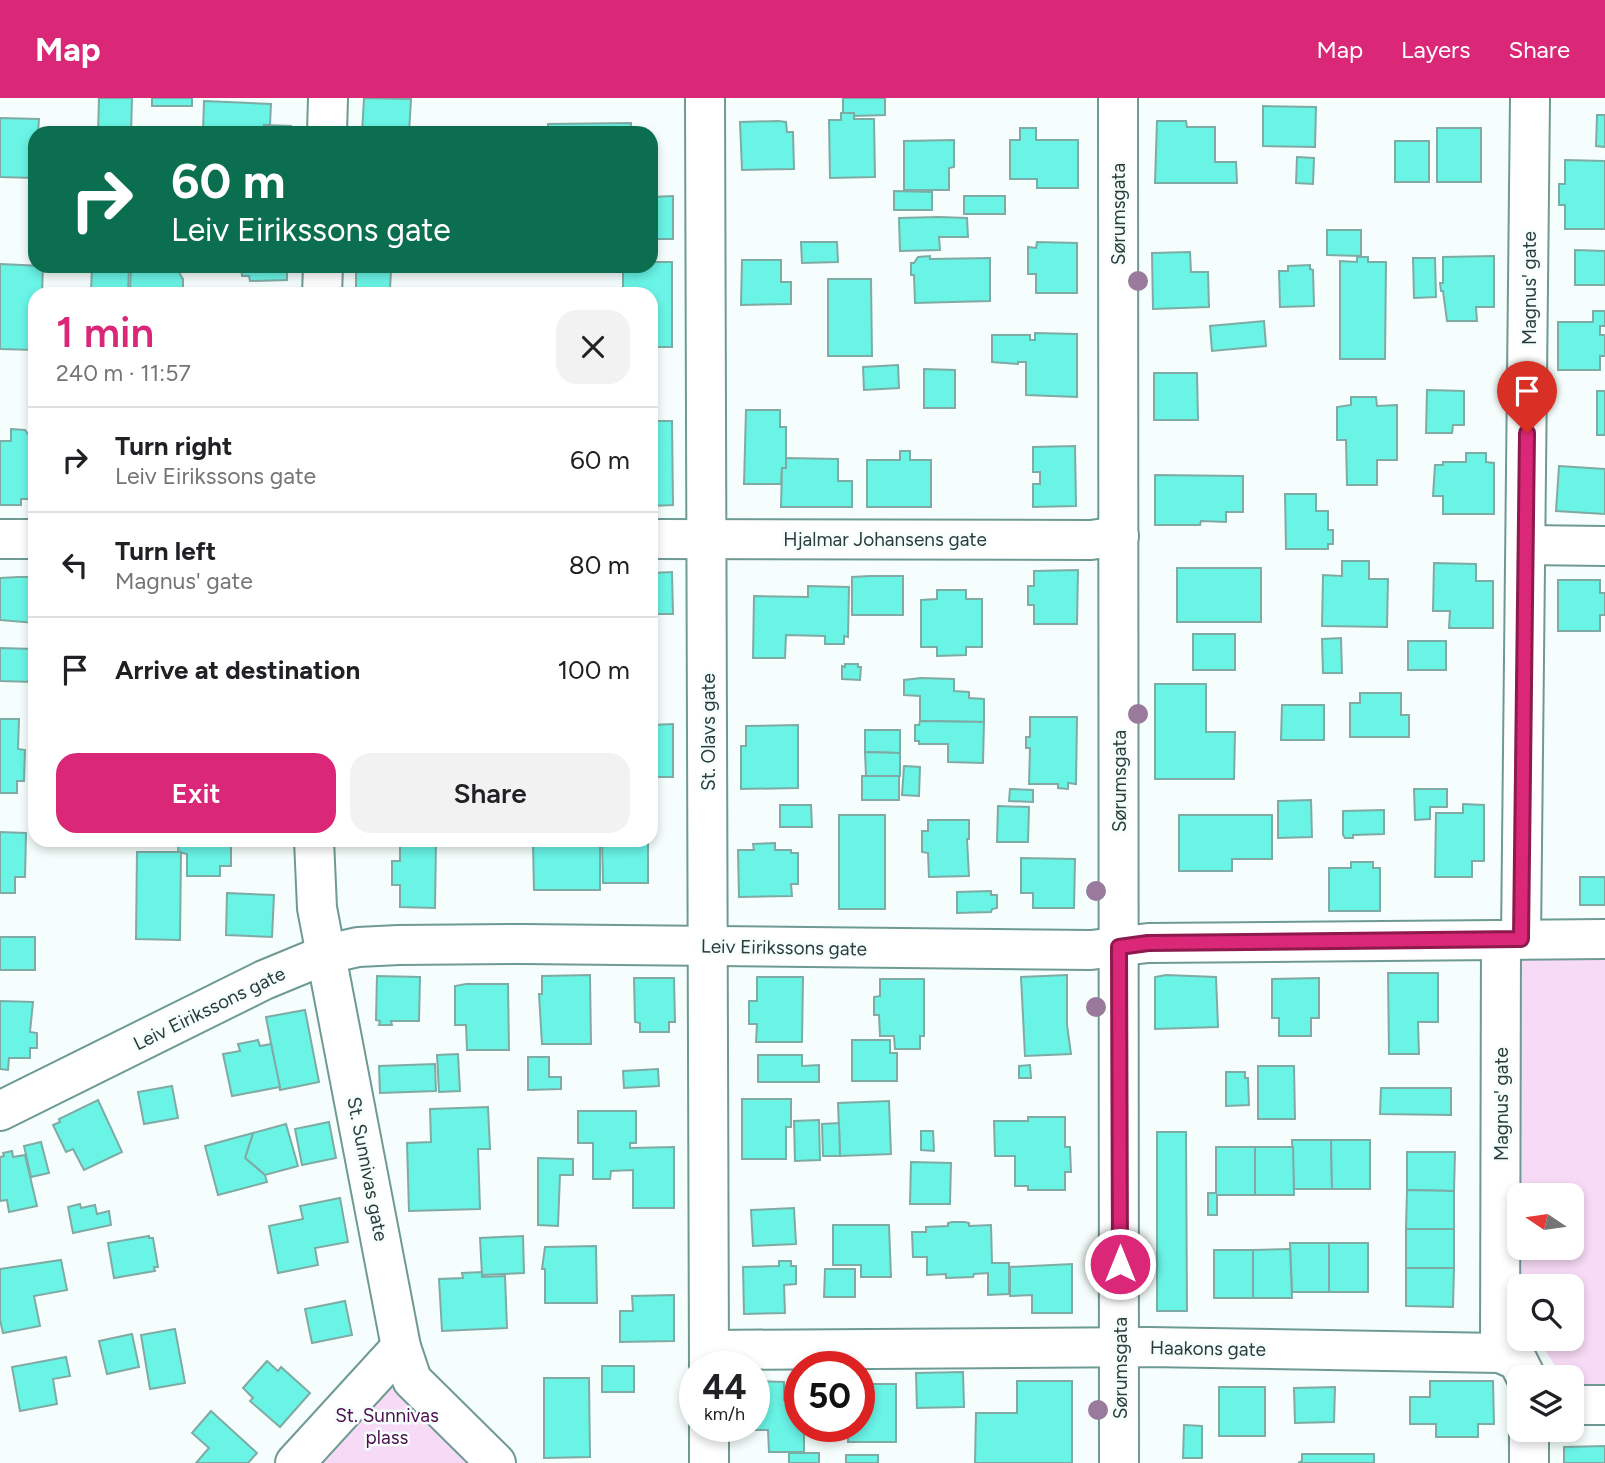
<!DOCTYPE html>
<meta charset="utf-8">
<style>
body{margin:0;font-family:Figtree,sans-serif;background:#f2f2f2;color:#202124;height:100vh;display:flex;flex-direction:column;font-size:26px;white-space:nowrap}
*{box-sizing:border-box;margin:0}
p{font-size:23px;color:#757577}
.icon{flex:none;width:38px;height:38px;fill:none;stroke:currentColor;stroke-width:2;stroke-linecap:round;stroke-linejoin:round}
.map{position:relative;flex:1;overflow:hidden}
.panel{position:absolute;left:28px;top:189px;width:630px;height:560px;display:flex;flex-direction:column;background:#fff;border-radius:21px;box-shadow:0 4px 10px #0003}
.panel>*{flex:none}
.top-card{position:absolute;left:28px;top:28px;width:630px;height:147px;border-radius:21px;box-shadow:0 4px 10px #0003;background:#0b6e4f;color:#fff;overflow:hidden}
.needle{width:46px;rotate:283deg}
.tools{position:absolute;left:1507px;top:1085px;display:grid;gap:14px}
.tools a{display:grid;place-items:center;width:77px;height:77px;border-radius:14px;background:#fff;box-shadow:0 4px 10px #0003;font-size:35px}
.speed{position:absolute;left:679px;top:1253px;display:flex;gap:14px;font-size:35px;font-weight:700;text-align:center}
.speed>*{display:grid;place-content:center;width:91px;height:91px;border-radius:50%;background:#fff;box-shadow:0 4px 10px #0003;line-height:1}
.speed small{font-size:18px;font-weight:400}
.speed .limit{border:10px solid #d22;background:#fff;color:#111}
.pin{position:absolute;display:grid;place-items:center;width:60px;height:60px;color:#fff;margin:-72px -30px;border-radius:50% 50% 50% 0;rotate:-45deg;box-shadow:0 0 7px #0007}
.pin .icon{rotate:45deg}
.me{position:absolute;width:77px;margin:-38px;rotate:0deg;stroke-linejoin:round;filter:drop-shadow(0 0 5px #0008)}
.turn{display:flex;align-items:center;gap:24px;height:147px;padding:0 28px;font-size:32px}
.turn .icon{width:91px;height:91px;stroke-width:2.5}
.turn b{display:block;font-size:49px;line-height:60px}
.round{display:grid;place-items:center;flex:none;width:74px;height:74px;border-radius:21px;background:#f2f2f2}
.summary{display:flex;align-items:center;justify-content:space-between;height:119px;padding:0 28px}
h1{font-size:42px;font-weight:600;line-height:52px;color:#db2777}
.action{display:flex;gap:14px;margin-top:auto;padding:14px 28px}
.action a{flex:1;height:80px;border-radius:21px;background:#db2777;color:#fff;font-size:28px;font-weight:600;line-height:80px;text-align:center}
.action a+a{background:#f2f2f2;color:#202124}
ul{padding:0;list-style:none}
li{display:flex;align-items:center;gap:21px;height:105px;padding:0 28px;border-top:2px solid #e0e0e0}
li div{flex:1}
li b{display:block;font-size:26px}
li em{font-style:normal}
header{display:flex;align-items:center;gap:42px;box-sizing:border-box;height:98px;padding:0 35px;background:#db2777;color:#fff}
header strong{font-size:33px}
nav{display:flex;gap:38px;margin-inline-start:auto;font-size:24px}
.map>svg:first-child{display:block}
.green{fill:#f7daf5;fill-rule:evenodd}
.building{fill:#69f4e6;stroke:#7faba5;stroke-width:2}
.lines{fill:none;stroke-linecap:round;stroke-linejoin:round}
.minor-casing{stroke:#6f9a94;stroke-width:42}
.major-casing{stroke:#6f9a94;stroke-width:42}
.minor{stroke:#fff;stroke-width:38}
.major{stroke:#fff;stroke-width:38}
.tree{fill:#997a9c}
.route-casing{stroke:#8e194d;stroke-width:18}
.route{stroke:#db2777;stroke-width:12}
.labels{text-anchor:middle;stroke-width:5;stroke-linejoin:round;paint-order:stroke}
.street-label{font-size:19px;fill:#2b3d3b;stroke:#f5fefc}
.park-label{font-size:19px;fill:#4e0e4d;stroke:#f5fefc}
</style>
<header>
<strong>Map</strong>
<nav><a>Map</a><a>Layers</a><a>Share</a></nav>
</header>
<div class="map">
<svg width="1605" height="1365" viewBox="0 0 1605 1365">
<rect width="100%" height="100%" fill="#f5fefc"/>
<g class="green">
<path d="M1524,858h81v440h-6l-27,-11v-8h-9l-26,-38h35v-53h-53v49l-7,-8 2,-348 2,-18zM1519,1097h53v53h-53z"/>
<path d="M383,1290h12l9,4 73,71h-171z"/>
</g>
<g class="building">
<path d="M99,0h33l-1,35h-33z"/>
<rect x="152" y="0" width="40" height="8"/>
<path d="M364,0l47,1 -2,34h-47z"/>
<path d="M843,0h42v17l-31,1v-3h-11z"/>
<path d="M204,3l67,3 -1,21h-6l2,8h-63z"/>
<path d="M1263,8l53,1 -1,40 -52,-1z"/>
<path d="M841,15h13v6h20l1,58 -45,1 -1,-58h12z"/>
<path d="M1597,17h8v32l-9,-1z"/>
<path d="M0,20l39,1 -1,14h-3v45l-35,-1z"/>
<path d="M778,23l8,1 1,10h6l1,37 -52,1 -2,-48z"/>
<path d="M1157,23h29l1,6h28v35h21l1,21h-82z"/>
<path d="M631,25v10h-83v-9z"/>
<path d="M264,27l27,1v7h-25z"/>
<path d="M1020,30h16v12h42v48h-41v-9h-27v-39h10z"/>
<rect x="1437" y="30" width="44" height="54"/>
<path d="M954,42v27l-5,1v22h-45v-49z"/>
<rect x="1395" y="43" width="34" height="41"/>
<path d="M1297,59l17,1 -1,26 -17,-1z"/>
<path d="M1565,62l40,1v68h-40v-24h-6v-21h6z"/>
<path d="M894,93l38,1v18h-38z"/>
<path d="M673,98v43h-22v-42z"/>
<rect x="964" y="98" width="41" height="18"/>
<path d="M939,119l28,1 1,19h-29l1,13 -40,1 -1,-33z"/>
<path d="M1327,132h34v26l-34,-1z"/>
<path d="M801,144h36l1,20 -36,1z"/>
<path d="M1037,144l40,1v50h-41v-19h-8v-27l8,1z"/>
<path d="M1575,152l30,1v34h-30z"/>
<path d="M1190,154l1,20h17l1,35 -56,2 -1,-56z"/>
<path d="M930,158v3l60,-1v43l-75,2 -1,-28h-3v-12h3l4,-6z"/>
<path d="M1494,158v51h-18l1,14h-30l-4,-30h-2l-1,-8h3v-26z"/>
<path d="M1357,159h11v5h18l-1,97h-45v-98l17,1z"/>
<path d="M1413,160h22l1,39 -22,1z"/>
<path d="M742,162h39v22h10v22l-50,1z"/>
<path d="M651,164h21v85h-21v-53h-28v-28h28z"/>
<path d="M0,166l43,2 -1,28h-7v56l-35,-1z"/>
<path d="M1310,167v4l3,1 1,36 -34,1 -1,-36h9v-5z"/>
<path d="M92,168h37l-1,27 -37,-2z"/>
<path d="M131,168h44l8,13v14l-43,1v-2l-10,-1z"/>
<path d="M241,168h46v14l-37,1 -1,-5h-7z"/>
<path d="M356,173h35l-1,18h14v5h-48z"/>
<path d="M828,181h43l1,77h-44z"/>
<path d="M1593,213h12v15h-5v9h5v21h-5v14h-42v-48h35z"/>
<path d="M1264,223l2,25 -54,5 -2,-25z"/>
<path d="M1035,235l42,1v63l-51,-2v-33h-8v2l-26,-2v-27h38v5h5z"/>
<path d="M898,267l1,23 -35,2 -1,-23z"/>
<path d="M924,271l31,1v38h-31z"/>
<path d="M1154,275h43l1,47h-44z"/>
<path d="M1427,292l37,1v34h-11l-1,8h-26z"/>
<rect x="1597" y="293" width="8" height="44"/>
<path d="M1351,299h25l1,9 20,-1v55h-20v25h-30l-1,-45h-9v-33l14,-2z"/>
<path d="M746,312h34v17h6v41h-4l-1,16h-37z"/>
<path d="M651,323h21l1,84 -22,1z"/>
<path d="M11,331l14,1 8,11v58h-12v6h-21v-64h11z"/>
<path d="M1075,348l1,60 -43,1v-23h7v-12h-7v-25z"/>
<path d="M900,353h10v9h21v47h-64v-47h33z"/>
<path d="M1466,355h20v9l8,1v51h-51v-18h-10l2,-31h8v-3h23z"/>
<path d="M786,360l52,1v22h14v26h-71l1,-39h4z"/>
<path d="M1559,368l46,3v45l-49,-3z"/>
<path d="M1155,377l88,1v36h-17v10l-25,-1 -1,4h-45z"/>
<path d="M1285,396h31v17h12v19h5v14h-5v5h-42z"/>
<path d="M1342,463h27v18h19l-1,48 -65,-1 1,-51 19,1z"/>
<path d="M1434,465l42,1v17h17v47h-44l1,-17h-17z"/>
<rect x="1177" y="470" width="84" height="54"/>
<path d="M1078,472l-1,54h-43v-19h-6v-19h6v-15z"/>
<path d="M672,474l1,42h-22v-41z"/>
<path d="M870,478h33v39h-51v-38z"/>
<path d="M18,479h17v46l-35,-3v-42z"/>
<path d="M1558,482h42v13h5v22h-5v16h-42z"/>
<path d="M808,488l41,1 -1,50 -4,-1v8h-19v-8l-39,-1 -1,23h-32l1,-62 54,1z"/>
<path d="M937,492h29v9h16v48h-16v8l-29,1v-9h-16v-47l16,-1z"/>
<rect x="1193" y="536" width="42" height="36"/>
<path d="M1341,540l1,35h-19l-1,-34z"/>
<rect x="1408" y="543" width="38" height="29"/>
<path d="M0,550l35,1 -1,33 -34,-1z"/>
<path d="M845,566h13v3h3l-1,13 -18,-1v-13l3,1z"/>
<path d="M921,580l33,1v12l15,1v6l15,1v23l-64,-1v-25l-16,-1v-15z"/>
<path d="M1155,586h51v48h29l-1,47h-79z"/>
<path d="M1360,595h41v22h8v22h-59v-34h10z"/>
<path d="M1282,607h42v35h-43z"/>
<path d="M1030,619h47l-1,67 -8,-1v6l-10,-1v-4h-29l1,-36h-4v-11h4z"/>
<path d="M0,621h19l-1,30 7,1 -1,31h-7v12h-17z"/>
<path d="M920,623l64,1 -1,41 -35,-1v-18h-29v-3h-4v-16h4z"/>
<path d="M673,626v53h-22v-52z"/>
<path d="M798,627v63l-57,1v-43h5v-20z"/>
<path d="M865,632h35v23l-35,-1z"/>
<path d="M865,654l35,1v23h-34z"/>
<path d="M904,668l16,1 -1,29 -17,-1z"/>
<rect x="862" y="678" width="37" height="24"/>
<path d="M1010,691l23,1v12l-24,-1z"/>
<path d="M1414,691h33v18h-17v12l-15,1z"/>
<path d="M1311,702l1,37 -34,1v-37z"/>
<path d="M1463,706l21,1v56h-12v16h-37l1,-64h27z"/>
<path d="M780,707h31l1,22h-32z"/>
<path d="M998,708l31,1 -1,35h-31z"/>
<path d="M1384,712v24l-31,1v3h-8l-2,-3v-24z"/>
<rect x="839" y="717" width="46" height="94"/>
<path d="M1179,717h93v44h-40v12h-53z"/>
<path d="M928,722h41v19h-2l2,37 -40,1 -1,-24 -6,-1v-21h6z"/>
<path d="M0,734l26,1 -1,44h-10v16h-15z"/>
<path d="M179,742h52v26h-11v10h-33v-22l-9,-2z"/>
<path d="M400,742h36l-1,68 -35,-1v-22h-8v-24h8z"/>
<path d="M602,742h46v43h-45z"/>
<path d="M555,744l45,2v46h-66l-1,-46h22z"/>
<path d="M775,745v7h16v3h7v31h-7l1,12 -53,1 -1,-47h16l-1,-6z"/>
<path d="M137,754h44l-1,88 -44,-1z"/>
<path d="M1021,760l54,1 -1,49h-41v-15h-12z"/>
<path d="M1351,764h22v6h7v43h-51v-43h22z"/>
<rect x="1580" y="779" width="25" height="28"/>
<path d="M991,793v4h6v13l-5,1 -1,3 -34,1v-21z"/>
<path d="M227,795l47,2 -2,42 -46,-2z"/>
<rect x="0" y="839" width="35" height="33"/>
<path d="M1388,875h50v49h-20l1,32h-30z"/>
<path d="M590,877l1,69h-49l-3,-50h3v-18z"/>
<path d="M1067,877v50l4,29 -46,2 -4,-79z"/>
<path d="M1166,877l50,2 2,50 -63,2v-52z"/>
<path d="M377,878l43,1 -1,44h-28l1,4h-13l1,-4 -4,-1z"/>
<path d="M757,879h46l-1,65h-46l1,-18h-8v-23h8z"/>
<path d="M634,880h40l1,44h-6v10h-29v-9l-5,-1z"/>
<path d="M1319,880v40h-8v18h-32v-18h-7v-39z"/>
<path d="M880,881h44v57h-4v13h-25l-1,-13h-14l-1,-21h-5v-18l6,-1z"/>
<path d="M466,886h42l1,66h-42l-1,-25h-11v-39z"/>
<path d="M0,903l33,1 -3,30 7,1v15h-7v10h-21l-1,12 -8,-1z"/>
<path d="M305,912l14,72 -39,8 -14,-73z"/>
<path d="M258,942l2,6 11,-2 9,43 -48,9 -9,-42 17,-3 -2,-7z"/>
<path d="M852,942h38v13h7v28h-45z"/>
<path d="M458,956l2,37 -21,1 -2,-37z"/>
<path d="M758,957h44v11l17,-1v17h-61z"/>
<path d="M528,959h21v20h12v12l-33,1z"/>
<path d="M435,966l1,27 -56,2 -1,-27z"/>
<path d="M1030,967l1,13h-12v-12z"/>
<path d="M1258,968h36l1,53h-37z"/>
<path d="M658,971l1,17 -35,2 -1,-17z"/>
<path d="M1226,974h19v6h3l1,27 -23,1z"/>
<path d="M172,988l6,32 -34,6 -6,-32z"/>
<path d="M1381,990h70v27l-71,-1z"/>
<path d="M742,1001h49v28h-5v32h-44z"/>
<path d="M98,1002l24,52 -38,18 -11,-21 -7,3 -13,-27 7,-3 -1,-3z"/>
<path d="M889,1003l2,53 -51,2 -2,-53z"/>
<path d="M488,1009l2,42h-12l2,60 -71,2 -2,-68 24,-1 -1,-33z"/>
<path d="M578,1013h58v32h-6v5l44,-1v61h-41v-38l-22,1 -1,8h-17v-36h-15z"/>
<path d="M1028,1019h37v30h5l1,25h-6v18h-37v-4h-13v-30h-20l-1,-35h34z"/>
<path d="M819,1022l1,40 -25,1 -1,-40z"/>
<path d="M329,1024l7,36 -34,7 -7,-36z"/>
<path d="M839,1025l1,33h-17l-1,-32z"/>
<path d="M286,1026l12,42 -33,9 -20,-17 8,-25z"/>
<path d="M921,1033h12l1,20 -13,-1z"/>
<path d="M1157,1034h29l1,179h-30z"/>
<path d="M253,1035l-8,25 20,17 2,7 -49,13 -13,-49z"/>
<path d="M1292,1042h39l1,49h-38z"/>
<path d="M1331,1042h39v49h-38z"/>
<path d="M41,1044l8,31 -18,4 -7,-31z"/>
<path d="M1216,1049h39v48h-38v20h-9v-22h8z"/>
<path d="M1255,1049h38l1,48h-39z"/>
<path d="M12,1053l1,6 12,-2 12,51 -28,6 -2,-12 -7,1v-44l4,-1 -1,-3z"/>
<path d="M1407,1054h48l-1,39 -47,-1z"/>
<path d="M538,1060l35,1v16h-13l-2,51 -20,-1z"/>
<path d="M911,1064l40,1 -1,41h-40z"/>
<path d="M1407,1092l47,1v38h-48z"/>
<path d="M340,1100l8,44 -33,6 3,17 -40,8 -9,-47 34,-7 -3,-13z"/>
<path d="M80,1106l1,4 14,-3 2,9 12,-3 2,14 -38,8 -5,-26z"/>
<path d="M794,1110l2,36 -43,2 -2,-36z"/>
<path d="M952,1124h13l4,1v3l22,-1 1,38h17v31l-21,1v-22l-14,1 -1,3 -27,1v-4l-19,1v-18h-14l-1,-25h14v-5l22,-1v-3z"/>
<path d="M833,1127h56l2,52h-30v-12h-28z"/>
<rect x="1406" y="1131" width="48" height="39"/>
<path d="M149,1138v2h4l5,29h-4l1,4 -41,7 -6,-35z"/>
<path d="M523,1138l1,37 -42,2 -2,-37z"/>
<path d="M1290,1145h39v49h-37z"/>
<rect x="1329" y="1145" width="39" height="49"/>
<path d="M596,1148l1,57h-52v-34h-3l3,-22z"/>
<path d="M1290,1151l2,49h-39v-48z"/>
<rect x="1214" y="1152" width="39" height="48"/>
<path d="M61,1162l6,30 -33,6 6,30 -37,7 -3,-13v-51z"/>
<path d="M779,1163h12v5h5v18l-12,1 1,28 -41,1 -1,-47 36,-1z"/>
<path d="M1072,1166v49h-40v-18l-22,1v-29z"/>
<path d="M1406,1170h48l-1,39 -47,-1z"/>
<path d="M825,1171h30v28h-31z"/>
<path d="M482,1174v5l23,-1 2,52 -65,3 -3,-52 24,-1 -1,-5z"/>
<path d="M674,1197v46l-54,1v-31h13l-1,-15z"/>
<path d="M345,1203l7,34 -40,8 -7,-34z"/>
<path d="M175,1231l10,54 -35,6 -9,-54z"/>
<path d="M132,1236l7,33 -32,7 -8,-33z"/>
<path d="M66,1259l4,19 -17,3 4,25 -37,7 -8,-44z"/>
<path d="M267,1263l11,10 3,-4 29,26 -30,34 -30,-26 3,-3 -10,-10z"/>
<rect x="602" y="1268" width="32" height="26"/>
<path d="M963,1274l1,35 -47,1 -1,-35z"/>
<path d="M544,1280h45l1,79 -46,1z"/>
<path d="M754,1283l30,1v18h16v26h4v26h-35l-1,-22h-25v-4h11z"/>
<path d="M1017,1283h55v82h-97l1,-50h41z"/>
<path d="M1430,1283h63l1,43h-16v13h-42v-13h-26v-27h20z"/>
<path d="M859,1286h37v58h-48v-16h11z"/>
<rect x="1219" y="1289" width="46" height="49"/>
<path d="M1335,1289l-1,35 -39,1 -1,-35z"/>
<path d="M211,1313l46,42 -9,10h-52l13,-15 -17,-15z"/>
<path d="M1184,1327l18,1v32h-19z"/>
<path d="M1605,1348v17h-41v-16z"/>
<rect x="789" y="1355" width="30" height="10"/>
<path d="M1302,1356h72v9h-76l4,-2z"/>
<rect x="846" y="1357" width="32" height="8"/>
</g>
<g class="lines">
<g class="minor-casing">
<g id="minor">
<path d="M705,0l4,1269"/>
<path d="M327,35l1,-35"/>
<path d="M322,196l1,-28"/>
<path d="M0,441h35"/>
<path d="M651,441l440,1 28,-4"/>
<path d="M1526,447l79,1"/>
<path d="M314,742l3,68 84,439 11,33 84,83"/>
<path d="M1521,841l9,-841"/>
<path d="M0,1013l264,-131 63,-26 31,-7 41,-2 124,-1 568,6 57,-7 457,-4"/>
<path d="M709,1252l439,-3 352,6 18,8 8,16"/>
<path d="M1500,1255l1,-413"/>
<path d="M1572,1307h33"/>
<path d="M295,1365l106,-116"/>
<path d="M709,1365v-37"/>
<path d="M1529,1365v-33"/>
</g>
</g>
<g class="major-casing">
<path id="major" d="M1118,0l1,1365"/>
</g>
<use href="#minor" class="minor"/>
<use href="#major" class="major"/>
</g>
<g class="tree">
<circle cx="1138" cy="183" r="10"/>
<circle cx="1138" cy="616" r="10"/>
<circle cx="1096" cy="793" r="10"/>
<circle cx="1096" cy="909" r="10"/>
<circle cx="1098" cy="1312" r="10"/>
</g>
<g class="lines">
<g class="route-casing">
<path id="route" d="M1120,1166l-1,-317 29,-4 373,-4 6,-506"/>
</g>
<use href="#route" class="route"/>
</g>
<g class="labels">
<g class="street-label">
<text transform="translate(1118 116) rotate(-90)" y="7">Sørumsgata</text>
<text transform="translate(1529 190) rotate(-90)" y="7">Magnus' gate</text>
<text x="885" y="448">Hjalmar Johansens gate</text>
<text transform="translate(708 634) rotate(-90)" y="7">St. Olavs gate</text>
<text transform="translate(1119 683) rotate(-90)" y="7">Sørumsgata</text>
<text transform="translate(784 849) rotate(1)" y="7">Leiv Eirikssons gate</text>
<text transform="translate(209 910) rotate(-26)" y="7">Leiv Eirikssons gate</text>
<text transform="translate(1501 1006) rotate(-90)" y="7">Magnus' gate</text>
<text transform="translate(368 1071) rotate(79)" y="7">St. Sunnivas gate</text>
<text transform="translate(1208 1250) rotate(1)" y="7">Haakons gate</text>
<text transform="translate(1120 1270) rotate(-90)" y="7">Sørumsgata</text>
</g>
<g class="park-label">
<text x="387" y="1324">St. Sunnivas<tspan x="387" dy="22">plass</tspan></text>
</g>
</g>
</svg>
<div class="tools">
<a><svg class="needle" viewBox="-14 -14 28 28"><path d="M0-13l5 13h-10z" fill="#e53935"/><path d="M0 13l5-13h-10z" fill="#757577"/></svg></a>
<a><svg class="icon" aria-label="search" viewBox="0 0 24 24"><circle cx="10" cy="10" r="6"/><path d="M15 15l6 6"/></svg></a>
<a><svg class="icon" aria-label="layers" viewBox="0 0 24 24"><path d="M12 4l9 5-9 5-9-5zM3 14l9 5 9-5"/></svg></a>
</div>
<div class="speed"><div>44<small>km/h</small></div><div class="limit">50</div></div>
<div class="pin" style="left:1527px;top:335px;background:#d93025"><svg class="icon" aria-label="arrive" viewBox="0 0 24 24"><path d="M6 21V4h12l-3 4 3 4H6"/></svg></div>
<svg class="me" style="left:1120px;top:1166px" viewBox="-20 -20 40 40"><circle r="17" fill="#db2777" stroke="#fff" stroke-width="3"/><path d="M0-11L8 9 0 5-8 9z" fill="#fff"/></svg>
<div class="top-card">
<div class="turn"><svg class="icon" aria-label="right" viewBox="0 0 24 24"><path d="M7 20v-9h11M14 6l5 5-5 5"/></svg><div><b>60 m</b>Leiv Eirikssons gate</div></div>
</div>
<section class="panel">
<div class="summary"><div><h1>1 min</h1><p>240 m · 11:57</p></div><a class="round"><svg class="icon" aria-label="close" viewBox="0 0 24 24"><path d="M6 6l12 12M18 6L6 18"/></svg></a></div>
<ul>
<li><svg class="icon" aria-label="right" viewBox="0 0 24 24"><path d="M7 20v-9h11M14 6l5 5-5 5"/></svg><div><b>Turn right</b><p>Leiv Eirikssons gate</p></div><em>60 m</em></li>
<li><svg class="icon" aria-label="left" viewBox="0 0 24 24"><path d="M17 20v-9H6M10 6l-5 5 5 5"/></svg><div><b>Turn left</b><p>Magnus' gate</p></div><em>80 m</em></li>
<li><svg class="icon" aria-label="arrive" viewBox="0 0 24 24"><path d="M6 21V4h12l-3 4 3 4H6"/></svg><div><b>Arrive at destination</b></div><em>100 m</em></li>
</ul>
<div class="action"><a>Exit</a><a>Share</a></div>
</section>
</div>
